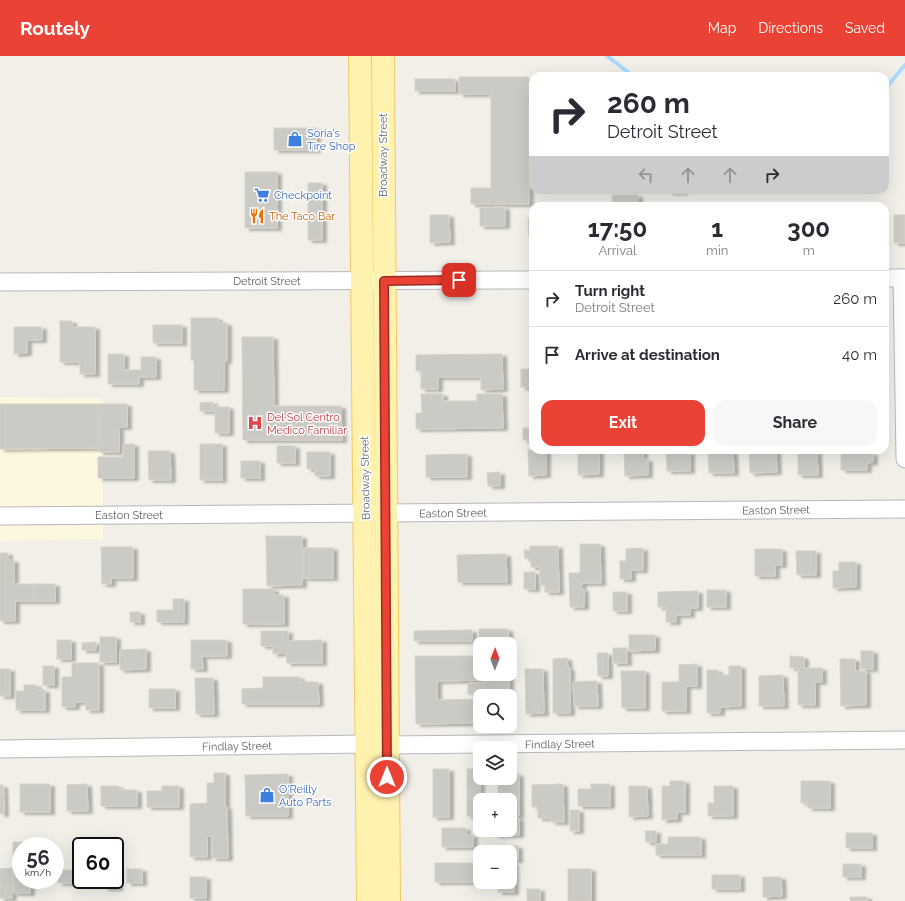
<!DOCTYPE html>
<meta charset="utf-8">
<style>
body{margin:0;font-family:Raleway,sans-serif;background:#f7f7f7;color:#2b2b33;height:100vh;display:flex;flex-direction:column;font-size:15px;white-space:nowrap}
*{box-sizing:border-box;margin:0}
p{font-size:13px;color:#7c7c81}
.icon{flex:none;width:22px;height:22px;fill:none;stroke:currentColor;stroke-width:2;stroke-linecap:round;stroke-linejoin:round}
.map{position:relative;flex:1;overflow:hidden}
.side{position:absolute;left:529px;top:146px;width:360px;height:252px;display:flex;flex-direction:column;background:#fff;border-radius:12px;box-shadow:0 4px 16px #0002}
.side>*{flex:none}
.banner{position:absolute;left:529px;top:16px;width:360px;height:122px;border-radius:12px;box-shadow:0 4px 16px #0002;background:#fff;color:#2b2b33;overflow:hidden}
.needle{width:26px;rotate:1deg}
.tools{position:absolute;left:473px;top:581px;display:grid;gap:8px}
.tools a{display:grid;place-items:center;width:44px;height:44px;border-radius:8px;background:#fff;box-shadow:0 4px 16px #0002;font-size:20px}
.speed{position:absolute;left:12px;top:781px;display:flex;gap:8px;font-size:20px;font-weight:700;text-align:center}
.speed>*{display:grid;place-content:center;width:52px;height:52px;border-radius:50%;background:#fff;box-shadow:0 4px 16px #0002;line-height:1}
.speed small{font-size:10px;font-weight:400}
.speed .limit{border:2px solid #111;border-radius:6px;background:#fff;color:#111}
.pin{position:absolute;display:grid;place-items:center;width:34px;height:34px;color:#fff;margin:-17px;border-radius:8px;box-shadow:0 2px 6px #0006}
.me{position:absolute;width:44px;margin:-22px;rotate:0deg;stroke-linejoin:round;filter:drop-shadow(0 0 3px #0008)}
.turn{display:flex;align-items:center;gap:14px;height:84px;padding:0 12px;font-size:18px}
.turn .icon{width:52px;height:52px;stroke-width:2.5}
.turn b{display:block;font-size:28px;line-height:34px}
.lanes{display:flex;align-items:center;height:38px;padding:0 12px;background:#0003;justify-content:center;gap:20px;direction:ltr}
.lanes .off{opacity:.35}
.eta{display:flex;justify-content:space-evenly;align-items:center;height:68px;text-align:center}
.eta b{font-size:24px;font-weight:700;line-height:28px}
.cta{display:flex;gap:8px;margin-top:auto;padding:8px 12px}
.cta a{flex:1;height:46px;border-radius:12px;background:#ea4335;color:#fff;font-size:16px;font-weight:700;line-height:46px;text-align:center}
.cta a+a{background:#f7f7f7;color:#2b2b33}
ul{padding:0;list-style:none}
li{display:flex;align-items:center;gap:12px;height:56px;padding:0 12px;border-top:1px solid #e1e1e2}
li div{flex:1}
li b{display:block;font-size:15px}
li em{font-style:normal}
header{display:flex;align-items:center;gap:24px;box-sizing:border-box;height:56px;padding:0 20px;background:#ea4335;color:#fff}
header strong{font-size:19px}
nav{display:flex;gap:22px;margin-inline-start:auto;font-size:14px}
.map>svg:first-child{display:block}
.commercial{fill:#fef7e0}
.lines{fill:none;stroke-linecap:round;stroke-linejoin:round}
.stream{stroke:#aadaff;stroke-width:4}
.building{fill:#cccac5;stroke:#d6d1c6;filter:url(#shadow)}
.minor-casing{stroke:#b5b8bc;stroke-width:19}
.major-casing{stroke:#f2c960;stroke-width:24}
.minor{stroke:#fff;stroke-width:17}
.major{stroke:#fff2af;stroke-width:22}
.route-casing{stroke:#982c22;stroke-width:10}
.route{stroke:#ea4335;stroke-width:7}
.labels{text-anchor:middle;stroke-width:3;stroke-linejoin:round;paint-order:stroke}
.shop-label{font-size:11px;fill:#366cbe;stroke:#fff;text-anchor:start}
.street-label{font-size:11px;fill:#5f6368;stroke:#fff}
.food-label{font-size:11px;fill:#c56008;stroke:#fff;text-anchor:start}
.health-label{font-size:11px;fill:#be3a42;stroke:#fff;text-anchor:start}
</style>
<header>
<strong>Routely</strong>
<nav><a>Map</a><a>Directions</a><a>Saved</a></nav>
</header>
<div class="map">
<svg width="905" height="845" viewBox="0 0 905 845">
<defs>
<filter id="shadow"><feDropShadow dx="4.5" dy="2.5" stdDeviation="1" flood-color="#0004"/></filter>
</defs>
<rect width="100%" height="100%" fill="#f1efe8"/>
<path class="commercial" d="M0,341l103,1v141l-103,2z"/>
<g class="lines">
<g class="stream">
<path d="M607,0l26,20"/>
<path d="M789,20h9"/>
<path d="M885,33l20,-24"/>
</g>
</g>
<g class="building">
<path d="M459,21h69l1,127h-58v-16h20v-94h-32z"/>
<rect x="415" y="23" width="40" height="12"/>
<rect x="274" y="72" width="42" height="22"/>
<rect x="245" y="116" width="32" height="56"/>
<rect x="308" y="127" width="14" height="57"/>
<rect x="669" y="134" width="14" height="2"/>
<path d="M612,139h26v11h-25z"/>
<path d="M505,151v19h-25v-18z"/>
<path d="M430,159h19l1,27 -20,1z"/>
<rect x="894" y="159" width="11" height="28"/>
<path d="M528,162h5v19h-4z"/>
<path d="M191,262h27v5h9v38h-3v29h-30v-30h-3z"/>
<path d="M60,265h12v6h23v47h-15v-12h-20z"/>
<rect x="153" y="269" width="29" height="18"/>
<path d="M14,271h28v13h-15v13l-13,1z"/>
<path d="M242,281h31l1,69h67l1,34h-99z"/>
<path d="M108,298h16v16h17v-13h15v20h-17v7h-31z"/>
<path d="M502,298l1,35 -22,1v-13h-43v12h-17v-18h-5v-16z"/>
<rect x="521" y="313" width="12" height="18"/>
<path d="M421,338h22v7h34v-7h25l1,34 -87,1v-16h6z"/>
<path d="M213,346v5h16v26h-14v-22h-15v-8z"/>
<path d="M0,348h98l1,44 -99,1z"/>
<path d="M98,348h29v23h-8v25h-20z"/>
<rect x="523" y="372" width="10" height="12"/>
<path d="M123,388h11v34h-36v-21h25z"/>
<rect x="200" y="388" width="22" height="36"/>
<rect x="277" y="390" width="18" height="17"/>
<path d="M528,394h18v25l-17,1z"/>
<path d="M578,394h21v24l-21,1z"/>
<path d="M624,394h19v9h5v16l-23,1z"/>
<path d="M666,394l24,2v19h-23z"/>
<path d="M708,394h25l1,23h-25z"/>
<path d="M747,394h29l1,22 -27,1 -1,-21h-2z"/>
<path d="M148,395h22l1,29h-22z"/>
<path d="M817,395l1,24h-20v-23z"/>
<path d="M307,396h23v24h-15v-8l-8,1z"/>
<path d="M841,397h32v9l-6,1v7h-26z"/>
<path d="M467,398v23h-41v-22z"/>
<rect x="241" y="405" width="19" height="17"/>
<path d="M500,416v14h-12l-1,-13z"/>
<path d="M266,480h36v49l-35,1z"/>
<path d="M580,488h20l1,39h-19l-1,7 3,-1v18h-14l-1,-34h11z"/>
<path d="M530,490h28l1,46h-14v-7h-5v-18h-9v-9l-6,1 -1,-9h6z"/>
<path d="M101,491h32v31h-22v6h-9z"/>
<rect x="304" y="492" width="29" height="30"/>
<path d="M643,492v22h-12v9h-11v-18h6v-12z"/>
<path d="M755,493h27v16h-7v11h-20z"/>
<path d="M796,495h20v24h-19z"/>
<path d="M0,497h8v7h6v24h20v17h-19v20h-15z"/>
<path d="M506,498l1,28h-49l-1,-27z"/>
<path d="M839,506h17v25l-23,1v-17h6z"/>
<rect x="524" y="516" width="11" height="17"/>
<rect x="34" y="528" width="21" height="17"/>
<path d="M243,533h31v6h10v29h-41z"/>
<rect x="707" y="534" width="19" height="17"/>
<path d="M698,535v17h-8v7h-14v7h-10v-15h-8v-15z"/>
<rect x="613" y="536" width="14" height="19"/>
<path d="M173,543h11v23h-27v-12h16z"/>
<rect x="130" y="556" width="10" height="10"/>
<path d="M479,573h29l1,15h-24v-6h-6z"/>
<path d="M472,574v11h-58v-10z"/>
<path d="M261,575h27v10l34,-1v23h-35l-1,-10 -13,1v-8h-12z"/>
<path d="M629,579h26v15l-26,1z"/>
<rect x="100" y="581" width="16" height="25"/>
<rect x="57" y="584" width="14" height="19"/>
<path d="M191,584h36v16h-25l1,13h-12z"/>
<path d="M96,586v8h-14v-7z"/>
<rect x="613" y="592" width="14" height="15"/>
<path d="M146,593v20l-26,1v-20z"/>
<rect x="861" y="595" width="12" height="18"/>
<path d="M597,597h11v23h-10z"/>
<path d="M415,600h65v18h29v22l-41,-2v-11h17v-3l-48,1v19l43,-1v24l-64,1z"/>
<path d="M790,600l14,1v11h18v14h-7v23h-17v-37h-8z"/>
<path d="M567,602l1,10h2v45h-17v-54z"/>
<path d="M840,603h15v12h11v34l-25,1z"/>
<path d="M72,607h27v47h-13v-8h-11v5h-13v-30h10z"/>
<path d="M697,608v22h-11v25h-24v-29h17v-17z"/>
<rect x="43" y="610" width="11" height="19"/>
<path d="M729,610h12v40l-21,1v6h-13v-43h11v5h11z"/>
<rect x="0" y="613" width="10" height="27"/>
<path d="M525,613h18l1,44 -18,1z"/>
<path d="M621,615h24v37h-23z"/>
<path d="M783,619l1,31h-25v-30z"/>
<path d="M263,621h37v5h18l1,22h-77v-15l21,-1z"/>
<path d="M195,622h18l1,36h-18z"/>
<path d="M597,625l1,25h-24l-1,-24z"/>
<path d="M24,629h13v5h8v20h-29v-19h8z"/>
<rect x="149" y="633" width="26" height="19"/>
<rect x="433" y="713" width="16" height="48"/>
<rect x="467" y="713" width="13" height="47"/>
<path d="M214,717h11v34h2l1,51h-16v-22h-5v21h-17v-53l17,-1v-20h7z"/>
<path d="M288,718v42h-42l-1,-41z"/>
<path d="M510,718h9v42h-9v-16h-12v-22h12z"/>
<path d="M670,725h15v31h-8v7l-15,1v-34h8z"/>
<path d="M801,725h29v27h-22v-5h-7z"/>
<rect x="20" y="728" width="30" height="28"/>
<path d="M87,728l1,27h-21v-26z"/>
<path d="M563,728l1,38h-13v-4h-13v-11h-6v-22z"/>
<path d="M591,728h19v22h-32v-17h13z"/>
<path d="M0,729h3l1,29h-4z"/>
<path d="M101,730h18v4h18v16h-36z"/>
<path d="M162,730h17v21h-32v-16h15z"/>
<path d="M629,730h18l1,30 -19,1z"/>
<path d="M714,730h19v30h-25v-13h6z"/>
<rect x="570" y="754" width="9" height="21"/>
<path d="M510,762h9v17h-24v-5h15z"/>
<path d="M442,772h24v7h7v12h-31z"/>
<path d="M645,775h11v11h-10z"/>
<rect x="846" y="777" width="26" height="15"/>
<path d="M668,781h33v18h-45v-11h12z"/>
<path d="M13,786h26v4h-18v11h-8z"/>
<path d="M491,790h27v14h-8v-8h-19z"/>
<path d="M435,807h45v13h-6v6h-39z"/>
<path d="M510,807h4v29h-16v-10h12z"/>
<rect x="843" y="808" width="18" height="13"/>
<path d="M12,812v30h-12v-29z"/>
<path d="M115,813h3v19h-14v-8h11z"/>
<rect x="127" y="813" width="15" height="14"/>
<rect x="568" y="813" width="23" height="32"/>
<path d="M58,814h23v10h6v3h-29z"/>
<path d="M13,817h8v7h9v13h-16z"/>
<rect x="712" y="819" width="28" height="14"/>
<rect x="190" y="821" width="16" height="21"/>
<path d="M763,821h18l1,19 -19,1z"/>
<rect x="527" y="833" width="13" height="12"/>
<rect x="850" y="841" width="17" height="4"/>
</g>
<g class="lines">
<g class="minor-casing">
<g id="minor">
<path d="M885,222h20"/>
<path d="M902,222l3,181"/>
<path d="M0,226l533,-2"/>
<path d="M0,460l905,-7"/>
<path d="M0,693l367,-5 20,1 518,-5"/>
</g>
</g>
<g class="major-casing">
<g id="major">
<path d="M360,0l8,845"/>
<path d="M383,0l6,845"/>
</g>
</g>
<use href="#minor" class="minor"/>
<use href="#major" class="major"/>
</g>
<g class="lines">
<g class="route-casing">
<path id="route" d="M387,721l-3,-496 75,-1"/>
</g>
<use href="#route" class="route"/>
</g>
<defs>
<g id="shop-bare" transform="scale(1.2)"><path d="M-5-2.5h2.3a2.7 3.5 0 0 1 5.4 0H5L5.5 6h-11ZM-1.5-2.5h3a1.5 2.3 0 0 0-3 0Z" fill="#3f7fe0" stroke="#fff" stroke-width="2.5" paint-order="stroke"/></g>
<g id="supermarket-bare" transform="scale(1.2)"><path d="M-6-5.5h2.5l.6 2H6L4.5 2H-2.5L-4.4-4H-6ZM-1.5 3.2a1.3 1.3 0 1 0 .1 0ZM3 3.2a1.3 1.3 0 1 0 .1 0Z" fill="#3f7fe0" stroke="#fff" stroke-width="2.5" paint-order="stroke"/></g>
<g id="restaurant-bare" transform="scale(1.2)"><path d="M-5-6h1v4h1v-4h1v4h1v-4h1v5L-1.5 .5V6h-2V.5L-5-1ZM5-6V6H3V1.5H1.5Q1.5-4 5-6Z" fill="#e8710a" stroke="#fff" stroke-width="2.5" paint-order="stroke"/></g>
<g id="hospital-bare" transform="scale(1.2)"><path d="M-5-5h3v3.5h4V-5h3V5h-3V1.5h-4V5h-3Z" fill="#e0444e" stroke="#fff" stroke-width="2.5" paint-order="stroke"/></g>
</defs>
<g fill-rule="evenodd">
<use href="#shop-bare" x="295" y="83"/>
<use href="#supermarket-bare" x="262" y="139"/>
<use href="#restaurant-bare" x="257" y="160"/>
<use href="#hospital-bare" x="255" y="367"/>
<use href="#shop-bare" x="267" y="739"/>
</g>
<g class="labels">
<g class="shop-label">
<text x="307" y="81">Soria's<tspan x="307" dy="13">Tire Shop</tspan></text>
<text x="274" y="143">Checkpoint</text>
<text x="279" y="737">O'Reilly<tspan x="279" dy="13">Auto Parts</tspan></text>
</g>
<g class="street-label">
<text transform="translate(383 99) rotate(-90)" y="4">Broadway Street</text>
<text x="267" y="229">Detroit Street</text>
<text transform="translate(365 422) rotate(-91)" y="4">Broadway Street</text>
<text transform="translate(776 454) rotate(-1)" y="4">Easton Street</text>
<text transform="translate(453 457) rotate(-1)" y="4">Easton Street</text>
<text x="129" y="463">Easton Street</text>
<text transform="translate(560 688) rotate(-1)" y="4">Findlay Street</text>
<text transform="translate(237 690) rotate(-1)" y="4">Findlay Street</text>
</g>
<g class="food-label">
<text x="269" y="164">The Taco Bar</text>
</g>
<g class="health-label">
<text x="267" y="365">Del Sol Centro<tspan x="267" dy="13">Medico Familiar</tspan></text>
</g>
</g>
</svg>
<div class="tools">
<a><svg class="needle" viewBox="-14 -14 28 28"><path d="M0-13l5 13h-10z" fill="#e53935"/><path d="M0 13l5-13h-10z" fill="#7c7c81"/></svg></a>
<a><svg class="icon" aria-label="search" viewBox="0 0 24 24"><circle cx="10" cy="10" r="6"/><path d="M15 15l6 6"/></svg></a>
<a><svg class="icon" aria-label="layers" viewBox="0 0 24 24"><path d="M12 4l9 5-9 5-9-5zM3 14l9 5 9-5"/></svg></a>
<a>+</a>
<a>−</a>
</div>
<div class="speed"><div>56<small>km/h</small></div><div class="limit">60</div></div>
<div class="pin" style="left:459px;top:224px;background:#d93025"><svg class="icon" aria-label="arrive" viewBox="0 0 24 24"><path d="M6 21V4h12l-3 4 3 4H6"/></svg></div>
<svg class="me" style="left:387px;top:721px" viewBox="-20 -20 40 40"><circle r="17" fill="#ea4335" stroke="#fff" stroke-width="3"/><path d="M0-11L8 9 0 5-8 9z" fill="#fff"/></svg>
<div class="banner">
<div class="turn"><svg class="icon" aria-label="right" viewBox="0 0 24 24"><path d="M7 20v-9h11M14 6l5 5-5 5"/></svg><div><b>260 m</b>Detroit Street</div></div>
<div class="lanes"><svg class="icon off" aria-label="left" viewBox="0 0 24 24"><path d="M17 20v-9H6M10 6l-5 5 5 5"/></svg><svg class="icon off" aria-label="ahead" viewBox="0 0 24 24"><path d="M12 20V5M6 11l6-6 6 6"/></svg><svg class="icon off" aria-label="ahead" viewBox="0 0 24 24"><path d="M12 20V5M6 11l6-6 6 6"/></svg><svg class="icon" aria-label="right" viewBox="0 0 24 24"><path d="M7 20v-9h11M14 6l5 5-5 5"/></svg></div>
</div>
<section class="side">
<div class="eta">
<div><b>17:50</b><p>Arrival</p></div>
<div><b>1</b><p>min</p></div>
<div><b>300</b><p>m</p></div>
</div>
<ul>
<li><svg class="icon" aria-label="right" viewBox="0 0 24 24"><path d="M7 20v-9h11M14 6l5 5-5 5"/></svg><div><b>Turn right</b><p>Detroit Street</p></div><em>260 m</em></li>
<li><svg class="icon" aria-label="arrive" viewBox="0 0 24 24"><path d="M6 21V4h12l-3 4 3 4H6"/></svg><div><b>Arrive at destination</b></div><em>40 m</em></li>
</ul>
<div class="cta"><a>Exit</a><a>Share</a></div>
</section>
</div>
